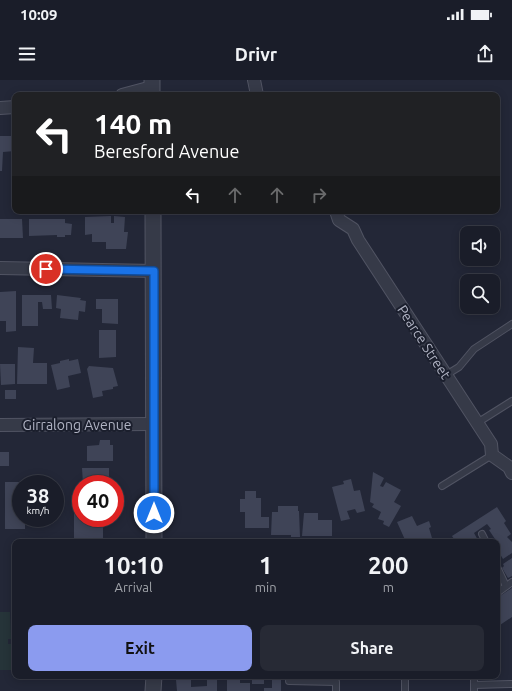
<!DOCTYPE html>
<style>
body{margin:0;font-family:Ubuntu,sans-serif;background:#272a35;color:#f1f3f6;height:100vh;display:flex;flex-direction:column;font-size:15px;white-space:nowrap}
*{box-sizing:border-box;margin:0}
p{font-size:13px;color:#9fa2a8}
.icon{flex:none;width:22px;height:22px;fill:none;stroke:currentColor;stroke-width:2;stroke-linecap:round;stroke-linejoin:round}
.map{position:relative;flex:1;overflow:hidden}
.panel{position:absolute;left:12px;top:459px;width:488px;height:140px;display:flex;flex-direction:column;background:#1a1d29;border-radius:8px;box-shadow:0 2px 10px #0003,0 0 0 1px #383b46}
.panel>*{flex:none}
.banner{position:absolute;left:12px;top:12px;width:488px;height:122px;border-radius:8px;box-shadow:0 2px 10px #0003,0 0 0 1px #383b46;background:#202124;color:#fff;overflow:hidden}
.buttons{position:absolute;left:460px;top:146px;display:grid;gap:8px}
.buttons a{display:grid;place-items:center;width:40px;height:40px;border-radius:8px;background:#1a1d29;box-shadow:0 2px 10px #0003,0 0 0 1px #383b46;font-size:20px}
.speed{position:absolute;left:12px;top:395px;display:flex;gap:8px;font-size:20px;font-weight:700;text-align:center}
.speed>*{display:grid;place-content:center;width:52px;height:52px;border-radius:50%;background:#1a1d29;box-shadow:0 2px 10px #0003,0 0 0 1px #383b46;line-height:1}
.speed small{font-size:10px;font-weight:400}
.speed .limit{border:6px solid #d22;background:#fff;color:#111}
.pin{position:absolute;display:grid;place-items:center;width:34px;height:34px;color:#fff;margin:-17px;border:2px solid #fff;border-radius:50%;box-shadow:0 1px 4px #0007}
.me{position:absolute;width:44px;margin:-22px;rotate:0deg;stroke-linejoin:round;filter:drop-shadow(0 0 3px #0008)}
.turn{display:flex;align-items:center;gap:14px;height:84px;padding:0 16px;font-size:18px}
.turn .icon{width:52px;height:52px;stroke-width:2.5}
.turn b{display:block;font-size:28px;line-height:34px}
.lanes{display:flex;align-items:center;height:38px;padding:0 16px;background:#0003;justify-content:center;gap:20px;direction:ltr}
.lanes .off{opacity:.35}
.eta{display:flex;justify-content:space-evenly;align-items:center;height:68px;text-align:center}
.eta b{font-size:24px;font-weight:600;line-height:28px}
.cta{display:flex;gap:8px;margin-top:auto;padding:8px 16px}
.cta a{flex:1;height:46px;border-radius:8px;background:#8b9bef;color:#111;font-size:16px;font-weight:600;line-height:46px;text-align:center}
.cta a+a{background:#272a35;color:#f1f3f6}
.status{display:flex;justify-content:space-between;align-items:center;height:28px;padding:0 20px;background:#1a1d29;direction:ltr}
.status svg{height:11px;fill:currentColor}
header{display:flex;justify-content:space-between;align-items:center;height:52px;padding:0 16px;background:#1a1d29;font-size:18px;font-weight:600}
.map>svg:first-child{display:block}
.green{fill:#263439}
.building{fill:#3f4457}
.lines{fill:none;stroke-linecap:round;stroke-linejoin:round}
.service-casing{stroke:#515463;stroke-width:8}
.minor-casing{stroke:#515463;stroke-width:14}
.tertiary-casing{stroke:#515463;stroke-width:17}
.service{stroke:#363a48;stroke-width:6}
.minor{stroke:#363a48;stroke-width:12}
.tertiary{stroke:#363a48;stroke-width:15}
.route-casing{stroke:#114b97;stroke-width:10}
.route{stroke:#1a73e8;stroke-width:7}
.labels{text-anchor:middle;stroke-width:4;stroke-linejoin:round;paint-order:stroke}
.street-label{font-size:14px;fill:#b1b4c4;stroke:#1b1f2d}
</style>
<div class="status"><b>10:09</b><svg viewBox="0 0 49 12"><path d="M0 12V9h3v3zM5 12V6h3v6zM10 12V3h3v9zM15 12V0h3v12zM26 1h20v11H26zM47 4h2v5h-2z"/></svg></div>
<header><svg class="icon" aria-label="menu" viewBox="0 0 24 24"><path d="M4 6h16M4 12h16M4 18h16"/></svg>Drivr<svg class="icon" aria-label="share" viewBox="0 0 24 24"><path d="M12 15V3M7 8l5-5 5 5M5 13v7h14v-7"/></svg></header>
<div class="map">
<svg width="512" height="611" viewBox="0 0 512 611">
<rect width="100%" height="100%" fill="#232737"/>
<path class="green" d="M0,532h10l1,27h-3v5h5v26h-13z"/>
<g class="building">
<path d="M0,56h15v15l-12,1 -1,19h-2z"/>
<path d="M111,136v7h3v-7l11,1 -1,15h4l-2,17h-20v-7h-14v-8l-7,1v-18z"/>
<path d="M0,139h22l1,19h-23z"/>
<path d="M29,139h36v4l7,1 -1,11h-6v2h-8v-2l-28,1z"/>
<path d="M16,211v40l-10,1v-11h-6v-29z"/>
<path d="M22,215h29l1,14h-9l-1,-7h-4v24h-16z"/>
<path d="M57,215l24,3 -1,2 6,1 -1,11 -6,-1 -1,9 -18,-2 1,-9 -5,-1z"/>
<path d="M96,219h22v25l-16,-1v-14h-6z"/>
<path d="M99,250h17v27l-17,1z"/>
<path d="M18,267l16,1 -1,15h14v21h-30z"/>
<path d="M69,279v2l9,-2 3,14 -13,3 2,11 -13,3 -6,-25 9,-2v-2z"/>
<path d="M0,284h15v20l-14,1z"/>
<path d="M89,286l24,2 5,18 -5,1v2l-11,2 1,5 -10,2 -6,-29z"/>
<rect x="5" y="310" width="11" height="9"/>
<path d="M100,360h10v5h3v16h-26v-15l12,-1z"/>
<rect x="0" y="372" width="9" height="14"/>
<path d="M82,388h27v9l-6,1v6h-20z"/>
<path d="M373,392l11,6 -4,8 3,1 3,-5 15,8 -7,12 7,4 -12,21 -6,-3 1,-3 -6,-2 3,-7 -9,-5 2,-3 -4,-2z"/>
<path d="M351,399l3,12 6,-1 5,21 -8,2 -2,-4 -8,2 3,8 -9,2 -9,-34 12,-3 -1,-3z"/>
<path d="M5,402h20v2h-4v34h4v11h-20z"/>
<path d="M245,411h11v7h5v19h8v11h-24v-16h-5v-13h5z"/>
<path d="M74,422l7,1v15h22v21h-29z"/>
<path d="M278,426h20v5h1l1,26h-9v-2h-20l1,-23h6z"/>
<path d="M497,427l9,14 -2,2 7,11 -4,3 5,5v11l-9,6 -6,-10v-7l-8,-12 2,-1 -4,-5 -13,9 5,9h-23l-4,-6z"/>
<path d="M304,433h14v7h14v16h-30z"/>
<path d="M412,436l5,10 12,-5 2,6 -2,1 3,10 -9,4h-17l-9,-20z"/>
<path d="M512,478v18l-4,2 -6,-10 2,-2 -1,-2z"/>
<path d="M512,508v29l-12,8 -3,-5v-19l4,-3 -1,-2z"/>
<path d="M236,596h13v2h-9v5h10v8h-23v-11h9z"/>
<rect x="252" y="596" width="12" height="8"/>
<path d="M207,599l10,1v11h-40l-1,-11h15v7l16,-1z"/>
<path d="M272,600h9v11h-17v-3h8z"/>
</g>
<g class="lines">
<g class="service-casing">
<g id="service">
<path d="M446,295l13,-8 15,-18 38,-25"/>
<path d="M477,343l35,-22"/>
<path d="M442,406l50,-31"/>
<path d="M482,454l4,8"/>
<path d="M497,487l9,19"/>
<path d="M497,513l15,-11"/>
<path d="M405,596v15"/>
<path d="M474,596v15"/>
<path d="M289,601l47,1v9"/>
<path d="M474,605l38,-1"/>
</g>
</g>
<g class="minor-casing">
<g id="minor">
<path d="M254,0l3,15"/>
<path d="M122,15l30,-8"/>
<path d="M0,28l15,-1"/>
<path d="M336,131l3,9 14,9 5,11 133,204 1,11 17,12 3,6"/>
<path d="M0,188l154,3"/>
<path d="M0,345l154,-1"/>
</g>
</g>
<g class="tertiary-casing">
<g id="tertiary">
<path d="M152,15v-15"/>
<path d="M153,131l1,331"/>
<path d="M153,611l1,-15"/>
</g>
</g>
<use href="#service" class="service"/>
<use href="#minor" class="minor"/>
<use href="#tertiary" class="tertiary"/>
</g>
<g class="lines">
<g class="route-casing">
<path id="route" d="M46,189l108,2v242"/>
</g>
<use href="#route" class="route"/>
</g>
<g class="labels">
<g class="street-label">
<text transform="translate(424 262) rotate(57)" y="5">Pearce Street</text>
<text x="77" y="350">Girralong Avenue</text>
</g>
</g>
</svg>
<div class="buttons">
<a><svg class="icon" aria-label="sound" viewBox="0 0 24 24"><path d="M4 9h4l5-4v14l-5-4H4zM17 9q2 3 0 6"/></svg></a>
<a><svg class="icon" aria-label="search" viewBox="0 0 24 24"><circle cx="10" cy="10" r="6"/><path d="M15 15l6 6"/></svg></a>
</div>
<div class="speed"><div>38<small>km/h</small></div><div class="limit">40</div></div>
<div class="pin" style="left:46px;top:189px;background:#d93025"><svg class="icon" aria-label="arrive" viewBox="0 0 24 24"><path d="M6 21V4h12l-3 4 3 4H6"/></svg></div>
<svg class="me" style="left:154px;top:433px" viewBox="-20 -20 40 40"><circle r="17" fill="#1a73e8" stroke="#fff" stroke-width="3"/><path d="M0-11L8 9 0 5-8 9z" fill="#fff"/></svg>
<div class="banner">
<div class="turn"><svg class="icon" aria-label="left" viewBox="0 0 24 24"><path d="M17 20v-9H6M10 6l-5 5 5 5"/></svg><div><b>140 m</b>Beresford Avenue</div></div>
<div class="lanes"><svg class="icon" aria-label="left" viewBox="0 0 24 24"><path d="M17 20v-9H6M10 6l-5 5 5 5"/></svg><svg class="icon off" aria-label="ahead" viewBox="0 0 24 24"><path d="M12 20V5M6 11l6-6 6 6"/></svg><svg class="icon off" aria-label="ahead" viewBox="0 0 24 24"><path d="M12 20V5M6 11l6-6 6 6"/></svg><svg class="icon off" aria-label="right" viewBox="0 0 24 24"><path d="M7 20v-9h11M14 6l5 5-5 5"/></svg></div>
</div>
<section class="panel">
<div class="eta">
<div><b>10:10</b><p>Arrival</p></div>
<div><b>1</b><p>min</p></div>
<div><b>200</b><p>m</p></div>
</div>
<div class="cta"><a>Exit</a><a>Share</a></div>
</section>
</div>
